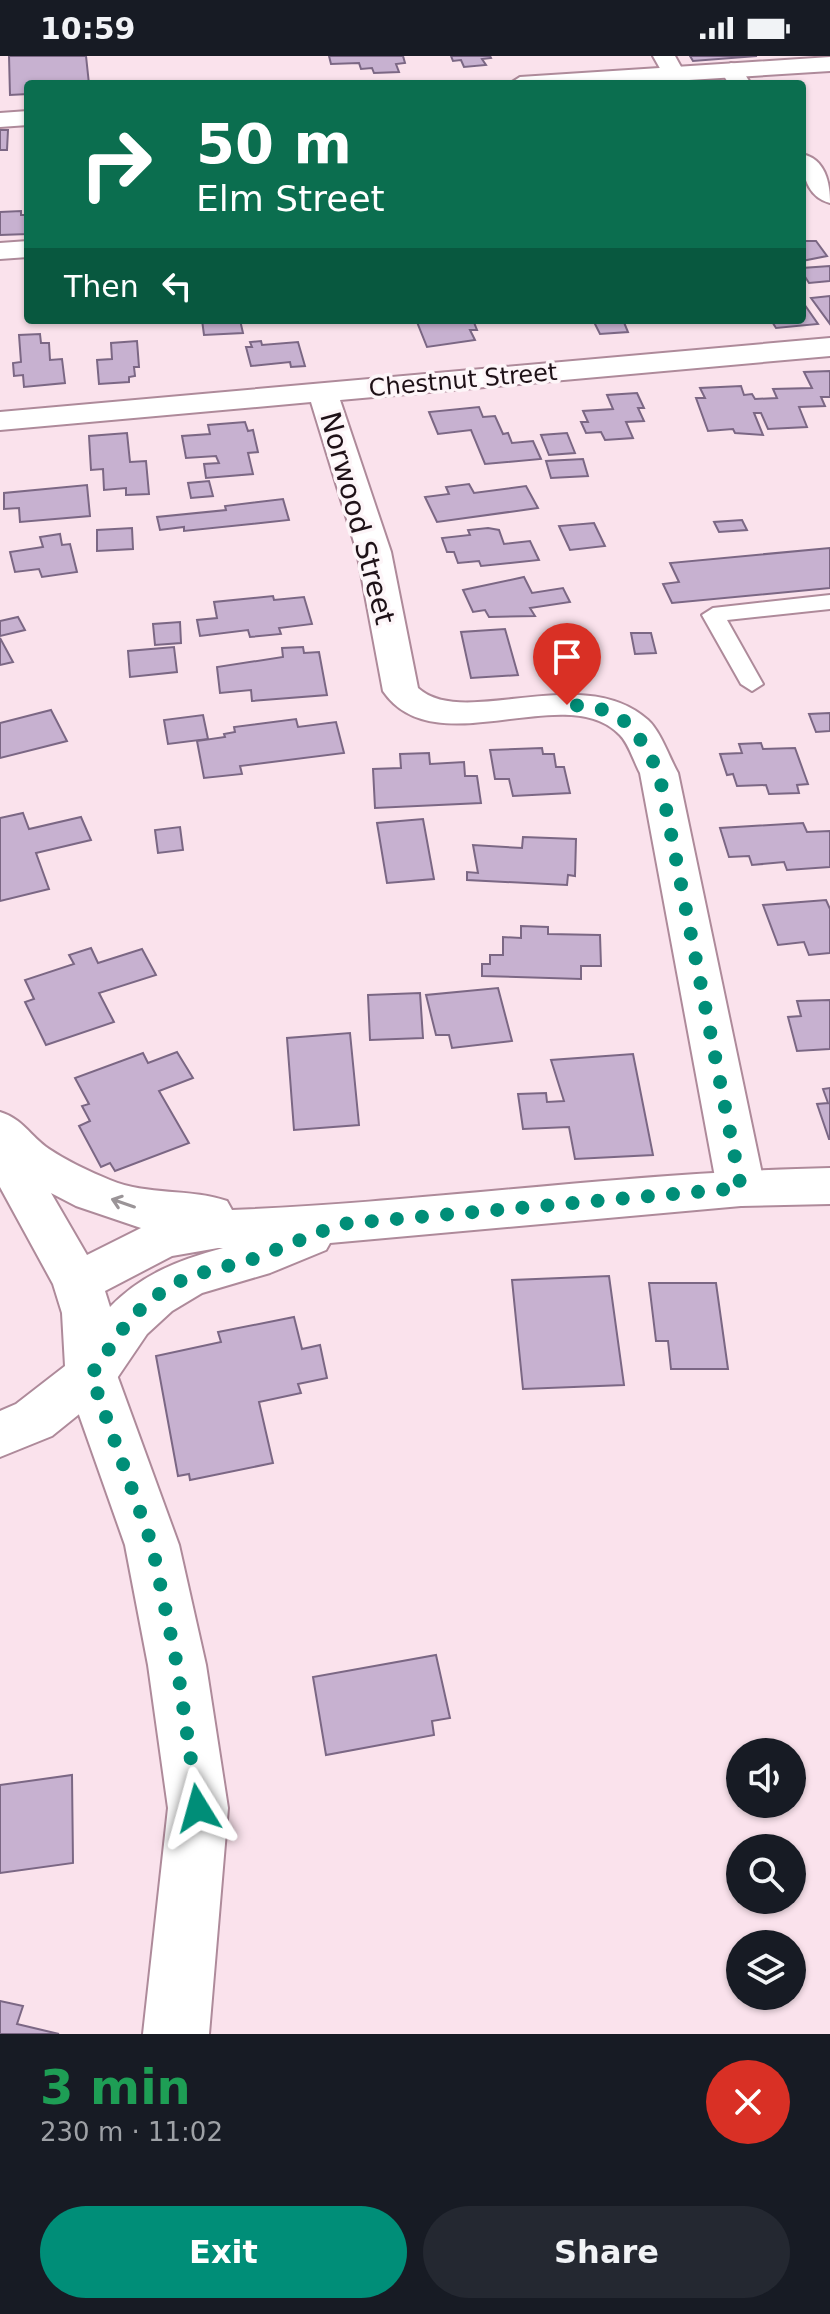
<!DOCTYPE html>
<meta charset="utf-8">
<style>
body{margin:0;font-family:"DejaVu Sans",sans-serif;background:#242831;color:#f1f3f6;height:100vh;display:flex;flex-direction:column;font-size:30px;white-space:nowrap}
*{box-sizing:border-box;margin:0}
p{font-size:26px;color:#9ea1a6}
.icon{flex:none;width:44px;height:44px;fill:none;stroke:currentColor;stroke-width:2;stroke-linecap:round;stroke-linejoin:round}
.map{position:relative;height:1978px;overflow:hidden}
.panel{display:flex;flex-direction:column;background:#171b24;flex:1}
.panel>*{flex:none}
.hud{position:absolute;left:24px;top:24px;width:782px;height:244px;border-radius:8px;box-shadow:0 2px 6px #0004;background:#0b6e4f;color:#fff;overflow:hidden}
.controls{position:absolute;left:726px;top:1682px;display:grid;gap:16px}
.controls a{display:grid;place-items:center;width:80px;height:80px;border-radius:50%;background:#171b24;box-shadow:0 2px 6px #0004;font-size:40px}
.pin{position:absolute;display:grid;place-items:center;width:68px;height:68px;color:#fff;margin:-82px -34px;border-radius:50% 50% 50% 0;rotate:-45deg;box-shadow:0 0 8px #0007}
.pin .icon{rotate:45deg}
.me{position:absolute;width:88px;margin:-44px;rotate:352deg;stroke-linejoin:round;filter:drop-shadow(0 0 6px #0008)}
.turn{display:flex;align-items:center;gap:28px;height:168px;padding:0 40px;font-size:36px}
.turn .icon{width:104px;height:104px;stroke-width:2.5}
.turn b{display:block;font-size:56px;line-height:68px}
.then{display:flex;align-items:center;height:76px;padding:0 40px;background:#0003;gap:16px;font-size:30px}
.round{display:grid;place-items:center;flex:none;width:84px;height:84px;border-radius:42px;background:#242831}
.overview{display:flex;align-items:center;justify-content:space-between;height:136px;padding:0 40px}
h1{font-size:48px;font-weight:600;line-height:60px;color:#1e9e55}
.action{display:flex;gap:16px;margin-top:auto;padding:16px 40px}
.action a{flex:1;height:92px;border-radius:48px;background:#008e78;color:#fff;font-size:32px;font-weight:600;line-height:92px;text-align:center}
.action a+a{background:#242831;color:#f1f3f6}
.status{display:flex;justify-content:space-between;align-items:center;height:56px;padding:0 40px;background:#171b24;direction:ltr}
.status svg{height:22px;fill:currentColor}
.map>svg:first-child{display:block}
.building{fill:#c7b1d0;stroke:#7b6784;stroke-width:2}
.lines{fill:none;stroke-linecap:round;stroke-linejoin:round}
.service-casing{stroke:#ae8a9a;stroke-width:4}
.minor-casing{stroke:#ae8a9a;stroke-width:4}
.tertiary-casing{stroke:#ae8a9a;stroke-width:4}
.primary-casing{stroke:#ae8a9a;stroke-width:4}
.service{fill:#fff;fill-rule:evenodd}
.minor{fill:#fff;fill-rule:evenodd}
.tertiary{fill:#fff;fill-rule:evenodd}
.primary{fill:#fff;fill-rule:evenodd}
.oneway{stroke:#9a9497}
.route{stroke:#008e78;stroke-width:14;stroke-dasharray:0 25.2}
.labels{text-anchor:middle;stroke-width:7;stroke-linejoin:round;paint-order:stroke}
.far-street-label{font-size:24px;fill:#1e1117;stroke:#fdf5f8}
.street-label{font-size:28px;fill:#1e1117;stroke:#fdf5f8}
</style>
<div class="status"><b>10:59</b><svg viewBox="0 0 49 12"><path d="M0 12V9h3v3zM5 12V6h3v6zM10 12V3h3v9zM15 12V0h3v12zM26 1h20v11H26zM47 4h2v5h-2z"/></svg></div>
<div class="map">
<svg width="830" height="1978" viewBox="0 0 830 1978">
<rect width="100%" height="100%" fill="#fae2ec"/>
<g class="building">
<path d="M9,0h77l3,28h-61v10l-18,1z"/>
<path d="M329,0h74l2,7 -9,1 3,8 -25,1 -2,-5 -11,1 -2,-6 -28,1z"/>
<path d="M451,0h39l1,2 -9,1 4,6 -22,2 -3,-7 -8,1z"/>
<path d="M690,0h67l-64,5z"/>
<path d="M0,74h8l-1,20h-7z"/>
<path d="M21,155v4h7v19l-28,1v-23z"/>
<path d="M802,185h14l11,15 -25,5z"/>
<path d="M830,210v15l-21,2 -7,-11v-4z"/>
<path d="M830,240v28l-19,-26z"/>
<path d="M802,245l16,23 -42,4 -5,-8h31z"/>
<path d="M202,264h38l3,13 -39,2z"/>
<path d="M434,264h39l4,10h-7l5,10 -48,7 -10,-25z"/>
<path d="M593,264h35h-5l5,12 -28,2z"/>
<path d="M40,278l1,9h8l1,17 12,-1 3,24 -41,4 -1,-12 -9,1 -1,-13 8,-1 -2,-27z"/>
<path d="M137,285l2,26h-5l1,9 -6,1v5l-30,2 -2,-24 15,-1 -1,-16z"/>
<path d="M261,285l1,4 36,-3 7,24 -14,1 -1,-5 -39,4 -5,-19h6l-2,-5z"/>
<path d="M830,315v26h-9l4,9 -26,1 8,20 -39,2 -7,-16h-7l9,22 -28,-2 -2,-4 -25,2 -12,-33h9l-5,-10 41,-2 3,9 8,-1 3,5 22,-1 -4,-9 39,-1 -8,-16z"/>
<path d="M637,337l7,15h-6l6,13 -18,1 7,16 -28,2 -4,-8 -15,1 -5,-11h7l-5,-11 30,-2 -6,-14z"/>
<path d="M479,351l4,10 12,-1 8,18 5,-1 4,10 21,-2 8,18 -56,5 -14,-34 -33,4 -9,-22z"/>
<path d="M245,366l3,9 5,-1 5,22 -10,1 5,21 -47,4 -2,-14 15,-1 -3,-7 -30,2 -4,-22 28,-2 -2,-9z"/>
<path d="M127,377l3,29 16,-1 3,33 -23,1v-7l-22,2 -1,-21 -12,1 -2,-34z"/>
<path d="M567,377l8,20 -26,2 -8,-20z"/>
<path d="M583,403l5,17 -37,2 -5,-17z"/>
<path d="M209,425l4,15 -22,2 -3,-15z"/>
<path d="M469,428l5,9 52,-7 12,22 -101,14 -12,-25 24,-3 -3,-7z"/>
<path d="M87,429l3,31 -70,6 -1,-14 -15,1v-16z"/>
<path d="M283,443l6,21 -105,11v-4l-24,3 -3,-13 69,-7 -1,-4z"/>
<path d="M742,464l5,10 -28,2 -5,-10z"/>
<path d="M594,467l11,23 -35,4 -11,-24z"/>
<path d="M132,472l1,21 -36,2v-21z"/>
<path d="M488,472l11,2 5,14 26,-3 9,19 -58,6 -2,-5 -21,2 -4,-11h-7l-5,-14 28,-3 -2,-5z"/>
<path d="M60,478l2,11 8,-1 7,28 -35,5 -3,-8 -24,3 -5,-20 33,-5 -3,-10z"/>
<path d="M830,492v40l-158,15 -9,-19 16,-2 -9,-19z"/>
<path d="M524,521l8,16 31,-5 7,14 -40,6 5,8 -46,1 -4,-7 -12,2 -10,-22z"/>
<path d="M273,540l1,4 30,-3 8,27 -33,4 2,6 -31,3 -2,-7 -48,6 -3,-16 20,-2 -3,-16z"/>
<path d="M18,561l7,13 -25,6v-15z"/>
<path d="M180,566l1,21 -26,2 -2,-21z"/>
<path d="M505,573l13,46 -47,3 -10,-46z"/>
<path d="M631,577h20l5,20 -21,1z"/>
<path d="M0,582l13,24 -13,3z"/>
<path d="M174,591l3,25 -47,5 -2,-26z"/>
<path d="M303,591l1,6 15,-1 8,43 -75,6 -1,-11 -31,3 -3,-26 66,-10 -1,-9z"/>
<path d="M51,654l16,31 -67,17v-35z"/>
<path d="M830,657v18l-14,1 -7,-18z"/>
<path d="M203,659l5,24 -40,5 -4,-24z"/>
<path d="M296,663l2,8 38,-5 8,31 -104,13 2,8 -38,4 -7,-37 28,-4 -1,-3 11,-2 -1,-5z"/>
<path d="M761,687l2,6 32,-1 13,36 -11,1 2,8 -30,1 -3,-9 -29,1 -4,-12 -6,1 -7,-21 22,-1 -3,-9z"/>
<path d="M542,692l1,6h11l2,13h8l6,26 -57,3 -4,-17h-14l-5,-29z"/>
<path d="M429,697l1,11 34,-2 1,14h12l4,27 -106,5 -2,-39 28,-1 -1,-14z"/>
<path d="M23,757l6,16 52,-12 10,23 -55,13 13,36 -49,12v-83z"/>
<path d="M423,763l11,60 -47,4 -10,-60z"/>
<path d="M803,767l4,9 23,-1v36l-43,3 -3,-8 -32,3 -3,-9 -20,1 -9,-29z"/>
<path d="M180,771l3,23 -25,3 -3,-23z"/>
<path d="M523,781l53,2 -1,37 -7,-1 -1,10 -100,-5v-8l11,1 -5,-28 49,3z"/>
<path d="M826,844l4,9v44l-21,2 -5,-13 -26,3 -15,-40z"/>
<path d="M521,870l27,1v7l52,1 1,31h-20v13l-99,-3v-12h8v-9h13v-18l18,1z"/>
<path d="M91,892l7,15 44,-14 14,26 -57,18 15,29 -68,23 -21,-43 9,-3 -9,-19 49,-16 -5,-9z"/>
<path d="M498,932l14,53 -60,7 -3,-13h-13l-10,-40z"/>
<path d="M420,937l3,45 -53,2 -2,-45z"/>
<path d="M830,944v49l-33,2 -9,-34 13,-1 -4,-15z"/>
<path d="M350,977l9,92 -65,5 -7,-92z"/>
<path d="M177,996l16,26 -34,13 30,52 -74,28 -5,-8 -9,4 -22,-41 11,-5 -8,-15 7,-2 -14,-26 68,-25 5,10z"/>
<path d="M633,998l20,101 -78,4 -6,-32 -46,2 -5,-35 28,-1 1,9 17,-1 -13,-41z"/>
<path d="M830,1032v51h-1l-12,-35 11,-1 -5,-14z"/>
<path d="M609,1220l15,109 -101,4 -11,-109z"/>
<path d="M649,1227h67l12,86h-57l-3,-28h-12z"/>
<path d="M294,1261l8,32 18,-4 7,33 -29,6 3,9 -42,9 14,61 -83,17 -1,-6 -11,2 -22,-120 65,-14 -3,-10z"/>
<path d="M436,1599l14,63 -18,3 2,14 -108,20 -13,-78z"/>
<path d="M72,1719l1,88 -73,10v-88z"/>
<path d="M0,1945l23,5 -6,18 42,10h-59z"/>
</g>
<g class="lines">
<g class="service-casing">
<path id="service" d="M830,539v14l-103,11 36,64 -11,7 -11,-7 -39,-69 11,-7z"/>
</g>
<g class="minor-casing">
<g id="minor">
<path d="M653,0h22l10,18 -3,5h-16z"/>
<path d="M731,7l8,2 12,19h-22l-9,-14z"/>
<path d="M802,98c23,5 28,28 28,49 -23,-6 -28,-29 -28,-49z"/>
<path d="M28,185v16l-28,2v-16z"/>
<path d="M830,282v18l-490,44 51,152 27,136c46,42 164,-27 230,32 13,12 21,37 30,53l87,415 -7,13 -17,5 -17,-5 -7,-13 -77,-415c-6,-11 -11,-29 -20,-38 -54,-57 -185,32 -237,-44l-26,-139 -46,-150 -311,28v-18z"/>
<path d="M91,1298l18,6 8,15 62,170 27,120 22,143 -19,226h-66l25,-226 -20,-143 -23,-120 -60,-170 8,-15z"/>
</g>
</g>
<g class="tertiary-casing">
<path id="tertiary" d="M0,1056c23,7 30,24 49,37 18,12 41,23 61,31 38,16 79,8 117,21l5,9c199,-8 398,-38 598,-42v36l-89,2 -411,37 -4,7 -56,23 -68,20 -30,18 -25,23 -38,56 -57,46 -52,21v-46l16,-7 49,-38 -3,-53 -9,-29 -53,-97zM51,1137l25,13 65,22 -54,27zM218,1192h5c-44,12 -81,26 -113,59l-5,-16 67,-35z"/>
</g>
<g class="primary-casing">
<g id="primary">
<path d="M830,1v14l-204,13h-117l11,-7z"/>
<path d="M28,55v14l-28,2v-14z"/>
</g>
</g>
<use href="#service" class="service"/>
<use href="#minor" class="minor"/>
<use href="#tertiary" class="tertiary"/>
<use href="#primary" class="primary"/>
</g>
<defs><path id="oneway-shaft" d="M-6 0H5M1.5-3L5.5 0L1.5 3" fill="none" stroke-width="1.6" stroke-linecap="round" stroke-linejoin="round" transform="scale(2)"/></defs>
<use class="oneway" href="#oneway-shaft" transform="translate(123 1147) rotate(-161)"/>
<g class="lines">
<path class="route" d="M198,1752l-21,-143 -25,-120 -61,-170 38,-55 25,-23 33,-20 66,-18 87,-35 401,-36 -82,-415c-24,-46 -35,-67 -92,-68"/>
</g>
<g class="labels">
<g class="far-street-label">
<text transform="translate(463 324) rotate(-5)" y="8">Chestnut Street</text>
</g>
<g class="street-label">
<text transform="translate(358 462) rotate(75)" y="10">Norwood Street</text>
</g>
</g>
</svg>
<div class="controls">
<a><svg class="icon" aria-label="sound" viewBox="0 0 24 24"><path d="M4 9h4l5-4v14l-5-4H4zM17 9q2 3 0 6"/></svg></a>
<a><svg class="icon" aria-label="search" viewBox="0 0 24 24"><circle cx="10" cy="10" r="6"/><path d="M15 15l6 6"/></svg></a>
<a><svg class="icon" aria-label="layers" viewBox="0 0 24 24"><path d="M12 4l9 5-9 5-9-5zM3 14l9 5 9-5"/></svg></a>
</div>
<div class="pin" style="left:567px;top:649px;background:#d93025"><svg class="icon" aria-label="arrive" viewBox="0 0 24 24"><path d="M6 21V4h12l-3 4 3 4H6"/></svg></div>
<svg class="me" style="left:198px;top:1752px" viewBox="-20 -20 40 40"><path d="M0-17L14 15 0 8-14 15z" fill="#008e78" stroke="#fff" stroke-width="4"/></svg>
<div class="hud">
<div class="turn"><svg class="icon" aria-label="right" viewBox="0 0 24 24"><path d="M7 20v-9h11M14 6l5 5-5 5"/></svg><div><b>50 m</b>Elm Street</div></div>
<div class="then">Then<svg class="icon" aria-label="left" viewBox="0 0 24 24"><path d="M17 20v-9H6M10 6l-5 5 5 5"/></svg></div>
</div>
</div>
<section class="panel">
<div class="overview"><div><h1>3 min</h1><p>230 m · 11:02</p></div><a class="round" style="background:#d93025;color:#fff"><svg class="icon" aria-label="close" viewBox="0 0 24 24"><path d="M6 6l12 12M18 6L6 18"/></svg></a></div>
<div class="action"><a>Exit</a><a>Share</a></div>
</section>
